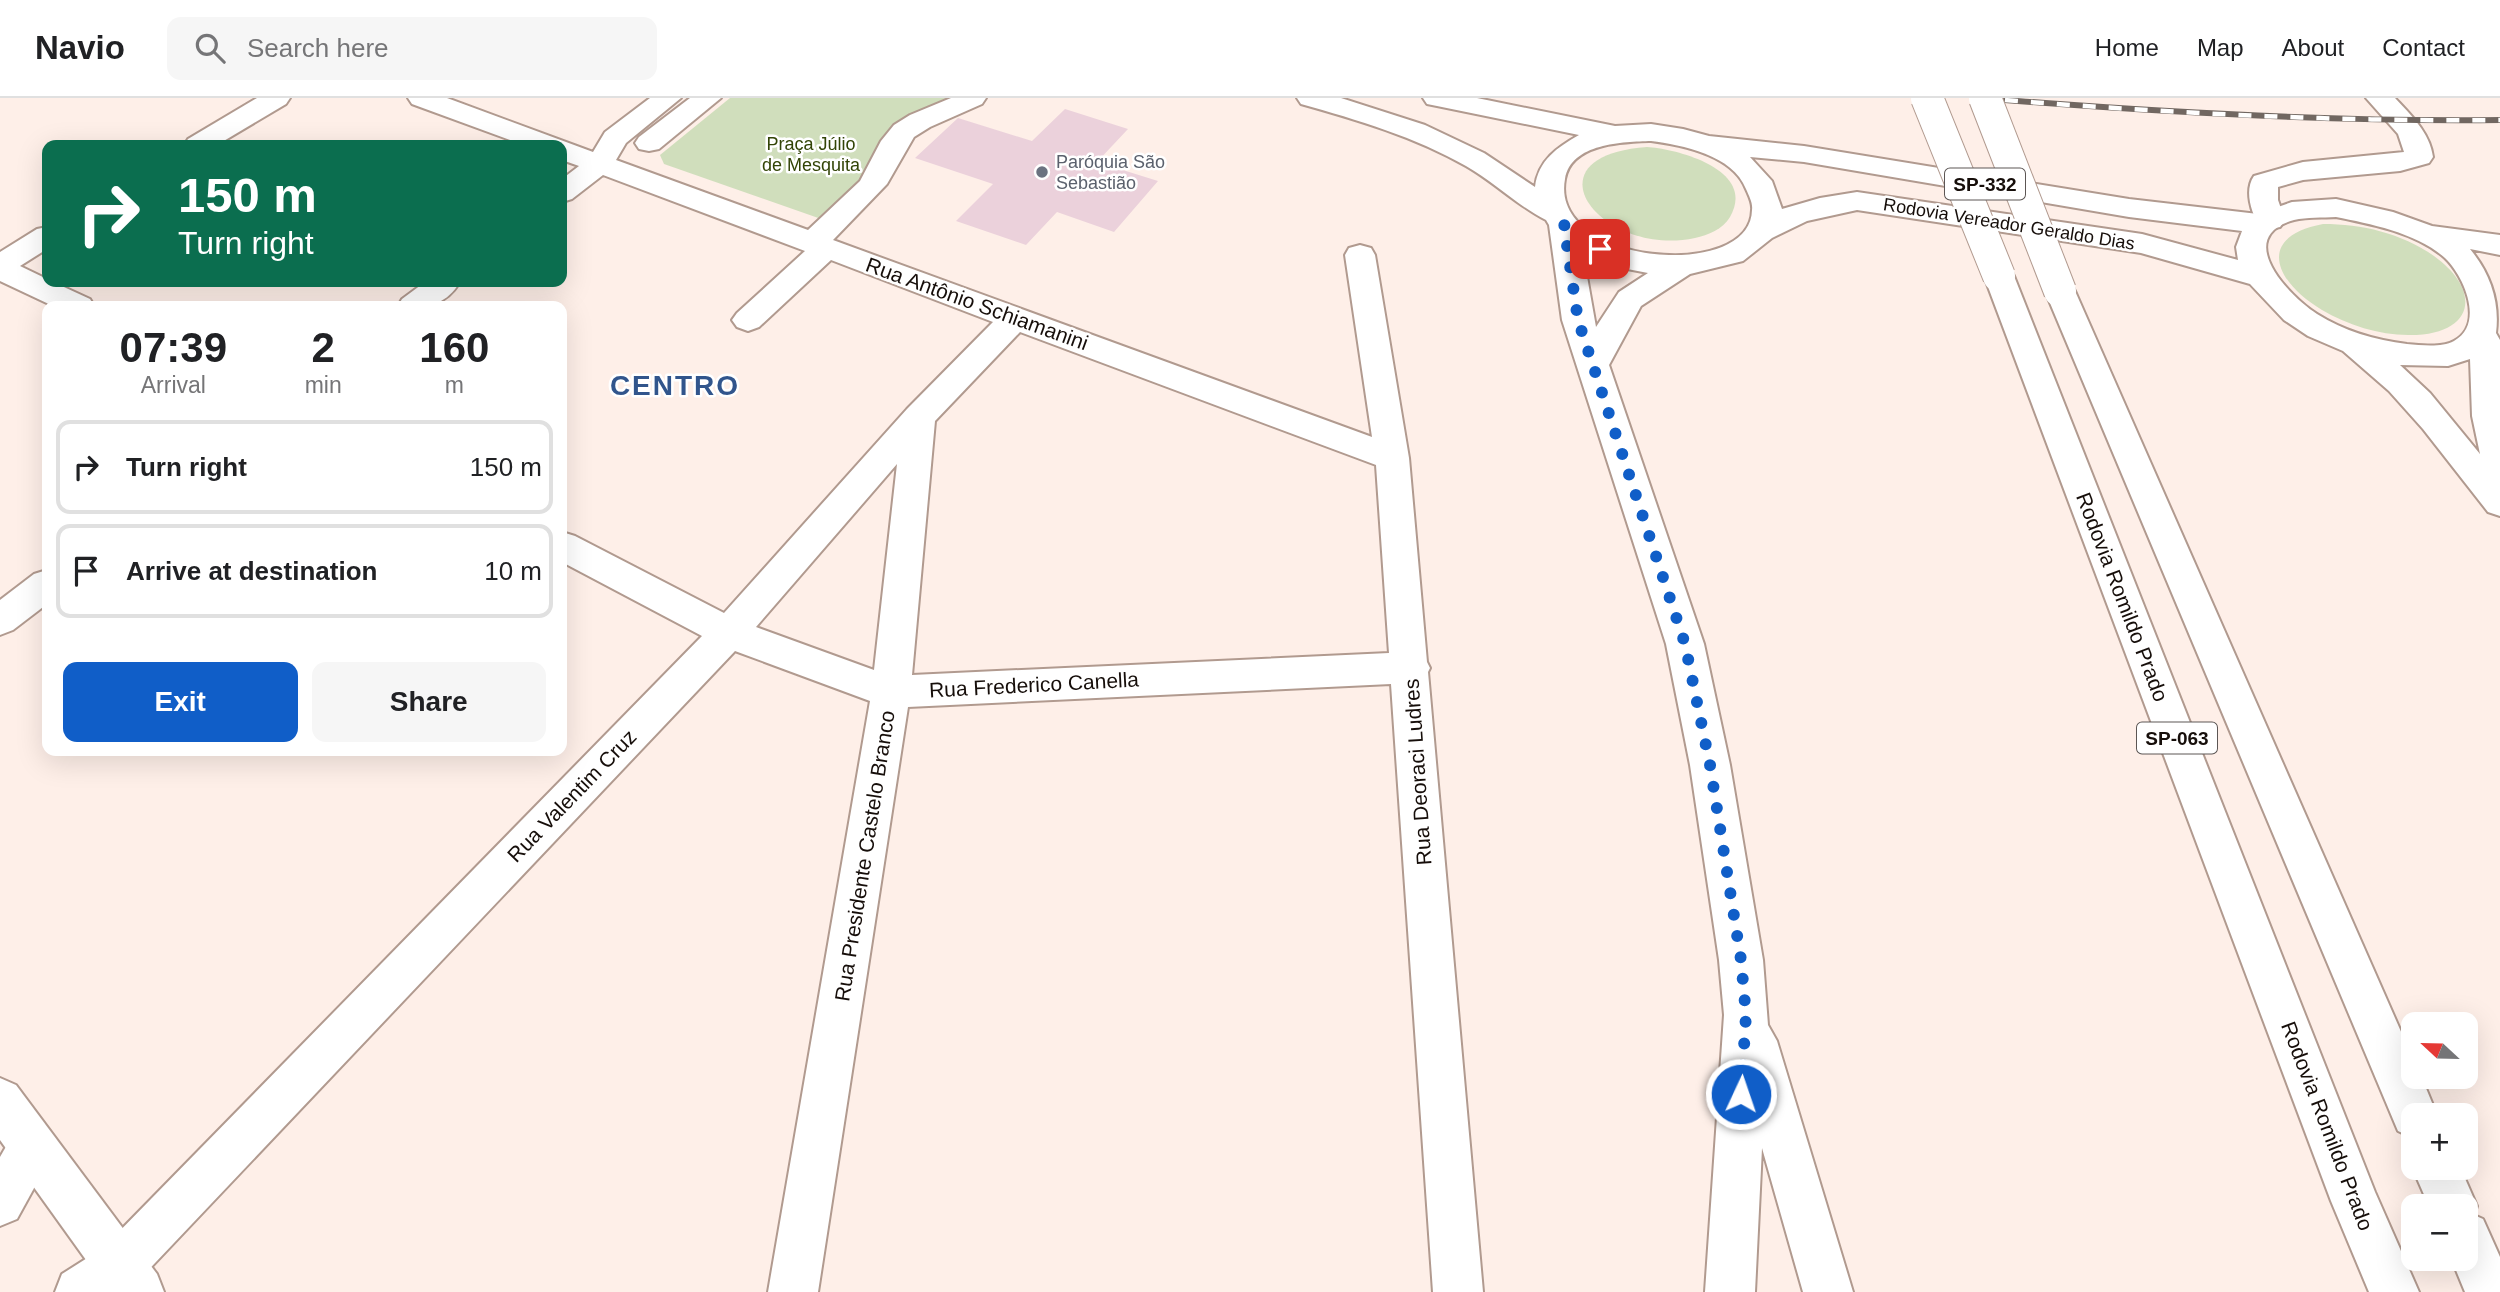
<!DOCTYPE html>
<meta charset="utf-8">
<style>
body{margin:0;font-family:Helvetica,sans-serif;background:#f6f6f6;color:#202124;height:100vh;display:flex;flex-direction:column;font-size:26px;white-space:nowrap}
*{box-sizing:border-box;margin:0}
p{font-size:23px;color:#757577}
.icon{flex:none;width:38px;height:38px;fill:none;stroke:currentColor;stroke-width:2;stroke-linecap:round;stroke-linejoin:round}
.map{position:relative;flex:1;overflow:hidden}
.side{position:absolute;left:42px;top:203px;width:525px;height:455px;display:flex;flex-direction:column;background:#fff;border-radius:14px;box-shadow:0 7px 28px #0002}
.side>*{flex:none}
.guide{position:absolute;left:42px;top:42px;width:525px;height:147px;border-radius:14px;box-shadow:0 7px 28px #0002;background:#0b6e4f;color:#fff;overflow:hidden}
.needle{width:46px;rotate:292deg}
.buttons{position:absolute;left:2401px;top:914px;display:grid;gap:14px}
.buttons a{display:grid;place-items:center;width:77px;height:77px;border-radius:14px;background:#fff;box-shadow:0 7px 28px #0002;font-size:35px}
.pin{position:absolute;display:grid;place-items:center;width:60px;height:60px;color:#fff;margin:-30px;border-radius:14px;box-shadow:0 4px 10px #0006}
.me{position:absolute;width:77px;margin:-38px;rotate:3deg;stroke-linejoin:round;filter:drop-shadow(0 0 5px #0008)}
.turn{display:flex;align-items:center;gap:24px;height:147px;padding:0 21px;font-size:32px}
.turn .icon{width:91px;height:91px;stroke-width:2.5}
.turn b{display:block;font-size:49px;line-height:60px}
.eta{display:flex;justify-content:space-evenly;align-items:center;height:119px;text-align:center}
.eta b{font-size:42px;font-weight:600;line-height:49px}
.cta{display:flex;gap:14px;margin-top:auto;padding:14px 21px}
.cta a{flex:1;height:80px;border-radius:14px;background:#105ec8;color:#fff;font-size:28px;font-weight:600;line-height:80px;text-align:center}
.cta a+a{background:#f6f6f6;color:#202124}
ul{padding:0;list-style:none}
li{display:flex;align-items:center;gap:21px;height:94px;margin:0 14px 10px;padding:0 7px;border:4px solid #e0e0e0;border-radius:14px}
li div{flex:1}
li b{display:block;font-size:26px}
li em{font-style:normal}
header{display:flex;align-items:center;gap:42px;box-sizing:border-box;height:98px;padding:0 35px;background:#fff;border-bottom:2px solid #e0e0e0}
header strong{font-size:33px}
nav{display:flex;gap:38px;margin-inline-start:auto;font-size:24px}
.search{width:490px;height:63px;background:#f6f6f6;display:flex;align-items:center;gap:18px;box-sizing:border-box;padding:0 24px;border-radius:14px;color:#757577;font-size:26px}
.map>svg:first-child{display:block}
.green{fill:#d0debc}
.building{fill:#ebd1db}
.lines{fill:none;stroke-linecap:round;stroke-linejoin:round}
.minor-casing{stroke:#b19a8f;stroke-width:4}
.major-casing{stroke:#b19a8f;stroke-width:4}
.minor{fill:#fff;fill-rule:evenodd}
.major{fill:#fff;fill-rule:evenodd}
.rail-casing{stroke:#716761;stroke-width:6}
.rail{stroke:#fff;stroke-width:4.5;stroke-dasharray:13;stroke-linecap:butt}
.major-bridge-casing{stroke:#b19a8f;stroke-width:34;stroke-linecap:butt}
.major-bridge{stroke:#fff;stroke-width:32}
.route{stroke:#105ec8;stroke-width:12;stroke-dasharray:0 21.6}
.worship-dot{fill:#6b7280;stroke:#fff;stroke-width:2.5}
.labels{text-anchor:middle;stroke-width:5;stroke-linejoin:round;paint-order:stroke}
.far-park-label{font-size:18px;fill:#324406;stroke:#fff}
.far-worship-label{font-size:18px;fill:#5b616d;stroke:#fff;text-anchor:start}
.far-street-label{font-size:18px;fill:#160e0a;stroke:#fff}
.shield{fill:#fff;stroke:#5c5654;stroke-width:2}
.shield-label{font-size:19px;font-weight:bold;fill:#160e0a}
.street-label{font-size:21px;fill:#160e0a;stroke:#fff}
.district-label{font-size:28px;font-weight:bold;letter-spacing:2px;fill:#31558c;stroke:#fff}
</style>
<header>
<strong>Navio</strong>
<div class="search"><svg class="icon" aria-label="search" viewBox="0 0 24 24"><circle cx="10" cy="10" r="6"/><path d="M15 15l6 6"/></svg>Search here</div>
<nav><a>Home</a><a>Map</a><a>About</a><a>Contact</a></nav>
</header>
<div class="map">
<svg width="2500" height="1194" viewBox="0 0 2500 1194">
<rect width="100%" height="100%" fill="#feefe8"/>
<g class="green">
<path d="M730,0h223l-129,122 -160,-56 -4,-9z"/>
<path d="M1647,49c31,2 110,23 83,70 -7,12 -22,18 -35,21 -94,20 -173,-82 -48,-91z"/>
<path d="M2323,126c39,0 78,9 111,32 51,37 38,80 -26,79 -29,0 -60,-10 -86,-25 -46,-27 -68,-73 1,-86z"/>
</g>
<path class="building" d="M1065,11l63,20 -31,33 61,19 -44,51 -57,-20 -31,33 -70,-24 37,-37 -78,-26 43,-40 74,23z"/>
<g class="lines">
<g class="minor-casing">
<g id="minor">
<path d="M257,0h33l-4,6 -69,41h-33l4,-6z"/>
<path d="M408,0h39l146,54 12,-20 45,-34h31l-55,45 -10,17 192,70 52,-49 21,-40 13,-16 16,-10 41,-17h35l-4,6 -52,23 -16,10 -27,47 -54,56 539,197 -27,-182 4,-7 11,-3 11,3 4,7 34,203 18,204 3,6 -2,4 55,620h-50l-42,-608 -483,23 -90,585h-50l102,-591 -135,-50 -598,631 -13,10h-69l7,-18 41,-26 599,-612 -140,-74v-30l13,4 149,77 183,-204 86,-87 -162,-62 -72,67 -11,4 -11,-4 -5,-7 5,-7 68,-62 -202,-76 -31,24 -10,3v-23l17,-13 -17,-6v-15h-38l-112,-41zM1020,234l356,133 13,188 -477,22 23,-254zM897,366l-23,206 -118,-43z"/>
<path d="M690,0h31l-62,51 -10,2 -10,-2 -4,-6 4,-6z"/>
<path d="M2366,0h29c16,17 35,35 38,59l-4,6 -29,8 -97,9 -25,7v13l7,20 -5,7 -10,2 -10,-2c-9,-14 -16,-37 -6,-51l49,-14 101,-10 -6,-18z"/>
<path d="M47,129v22l-27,17 27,13v3h6l37,17 4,7h-41l-53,-25v-29l37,-23z"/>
<path d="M425,184h35c-17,27 -35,24 -62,24l4,-7z"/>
<path d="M47,472v34l-34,26 -13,5v-35l34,-26z"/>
<path d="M32,1026l17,7 7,17 -39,71 -17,7v-69l15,-26z"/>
</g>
</g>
<g class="major-casing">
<g id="major">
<path d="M1297,0h44l84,27 59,28 51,34c3,-27 23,-40 44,-52l-142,-29 -10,-2 -4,-6h54l138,28 36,-2 32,5 26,7 95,10 325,53 129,15 34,-12 44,-3 57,13 39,14 68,9v20l-30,-6c20,24 30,53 26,84l4,7v176l-12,-4 -65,-83 -34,-38 -46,-40 -35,-15 -24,-16 -34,-36 -109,-31 -284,-43 -50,11 -35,17 -29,23 -53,13 -49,32 -32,59 95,279 26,121 33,195 5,65 9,16 76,251h-50l-41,-144 -7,144h-50l19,-277 -5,-55 -29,-195 -24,-121 -104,-324 -13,-95 -3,-5c-28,-14 -52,-38 -80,-54 -51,-29 -108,-46 -165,-62zM1651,43c31,4 82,14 95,48 3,7 7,14 6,21 -1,72 -203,55 -187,-31 6,-36 58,-37 86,-38zM1750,59l54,5 325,55 113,14 -6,16 2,13 -96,-26 -285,-42 -37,6 -38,11 -10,-28zM2336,119c35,7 81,16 109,41 19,18 40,66 9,83 -13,7 -33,4 -47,3 -32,-4 -63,-13 -90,-30 -28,-18 -85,-77 -23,-94 13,-3 28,-2 42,-3zM1583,156l34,13 31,6 -29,19 -23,35zM2470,261l2,57 8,38 -50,-61 -30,-28 48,1z"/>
<path d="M1999,168l11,3 4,7 361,916 44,100h-50l-38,-91 -347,-925 4,-7z"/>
<path d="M2060,183l11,3 4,7 338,768v17h8l16,39h-24v23l-15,-7 -353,-840 4,-7z"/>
<path d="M0,980l16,7 141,189 7,18h-55l-109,-152z"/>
<path d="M2413,1066v3h47l17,39 -3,9 9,4 17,38v35h-35l-14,-34h15v-52h-37l-17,-39z"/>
</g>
</g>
<use href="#minor" class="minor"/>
<use href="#major" class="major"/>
<g class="rail-casing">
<path id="rail" d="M1979,0c174,14 347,24 521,22"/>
</g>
<use href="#rail" class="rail"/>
<g class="major-bridge-casing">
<g id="major-bridge">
<path d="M1927,0l72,178"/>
<path d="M1985,0l75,193"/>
</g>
</g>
<use href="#major-bridge" class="major-bridge"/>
</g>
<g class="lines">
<path class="route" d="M1600,151l-14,-6 -22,-18 14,95 107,324 25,121 31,195 5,55 -5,79"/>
</g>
<circle class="worship-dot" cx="1042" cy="74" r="7"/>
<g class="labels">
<g class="far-park-label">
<text x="811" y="52">Praça Júlio<tspan x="811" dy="21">de Mesquita</tspan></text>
</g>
<g class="far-worship-label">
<text x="1056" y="70">Paróquia São<tspan x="1056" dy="21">Sebastião</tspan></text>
</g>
<g class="far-street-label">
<text transform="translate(2009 126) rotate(9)" y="6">Rodovia Vereador Geraldo Dias</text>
</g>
<g class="shield">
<rect x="1945" y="70.5" width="80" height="31" rx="5"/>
<rect x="2137" y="624.5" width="80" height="31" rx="5"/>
</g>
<g class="shield-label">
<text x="1985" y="93">SP-332</text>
<text x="2177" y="647">SP-063</text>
</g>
<g class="street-label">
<text transform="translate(977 206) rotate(20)" y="7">Rua Antônio Schiamanini</text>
<text transform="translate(2122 499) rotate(69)" y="7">Rodovia Romildo Prado</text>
<text transform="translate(1034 587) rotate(-3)" y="7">Rua Frederico Canella</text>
<text transform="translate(1418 674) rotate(-94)" y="7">Rua Deoraci Ludres</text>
<text transform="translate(572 698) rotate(-46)" y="7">Rua Valentim Cruz</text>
<text transform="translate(865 758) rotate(-81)" y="7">Rua Presidente Castelo Branco</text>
<text transform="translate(2327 1028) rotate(69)" y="7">Rodovia Romildo Prado</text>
</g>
<g class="district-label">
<text x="675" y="297">CENTRO</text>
</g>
</g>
</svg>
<div class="buttons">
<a><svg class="needle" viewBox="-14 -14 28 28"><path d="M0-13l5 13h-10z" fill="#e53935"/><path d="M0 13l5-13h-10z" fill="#757577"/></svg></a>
<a>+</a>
<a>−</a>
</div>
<div class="pin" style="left:1600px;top:151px;background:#d93025"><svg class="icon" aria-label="arrive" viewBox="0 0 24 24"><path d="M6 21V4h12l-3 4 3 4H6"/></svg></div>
<svg class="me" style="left:1741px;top:996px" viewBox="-20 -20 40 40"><circle r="17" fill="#105ec8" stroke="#fff" stroke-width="3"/><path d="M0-11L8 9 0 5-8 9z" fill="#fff"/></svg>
<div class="guide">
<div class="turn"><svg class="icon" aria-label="right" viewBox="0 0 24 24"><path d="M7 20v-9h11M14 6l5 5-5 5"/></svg><div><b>150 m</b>Turn right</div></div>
</div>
<section class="side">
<div class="eta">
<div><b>07:39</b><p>Arrival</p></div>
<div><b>2</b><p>min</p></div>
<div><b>160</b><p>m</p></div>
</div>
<ul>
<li><svg class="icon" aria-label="right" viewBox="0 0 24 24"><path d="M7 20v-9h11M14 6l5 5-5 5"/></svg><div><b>Turn right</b></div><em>150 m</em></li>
<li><svg class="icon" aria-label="arrive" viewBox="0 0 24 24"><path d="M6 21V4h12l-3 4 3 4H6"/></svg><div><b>Arrive at destination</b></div><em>10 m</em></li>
</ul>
<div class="cta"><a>Exit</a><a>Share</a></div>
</section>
</div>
